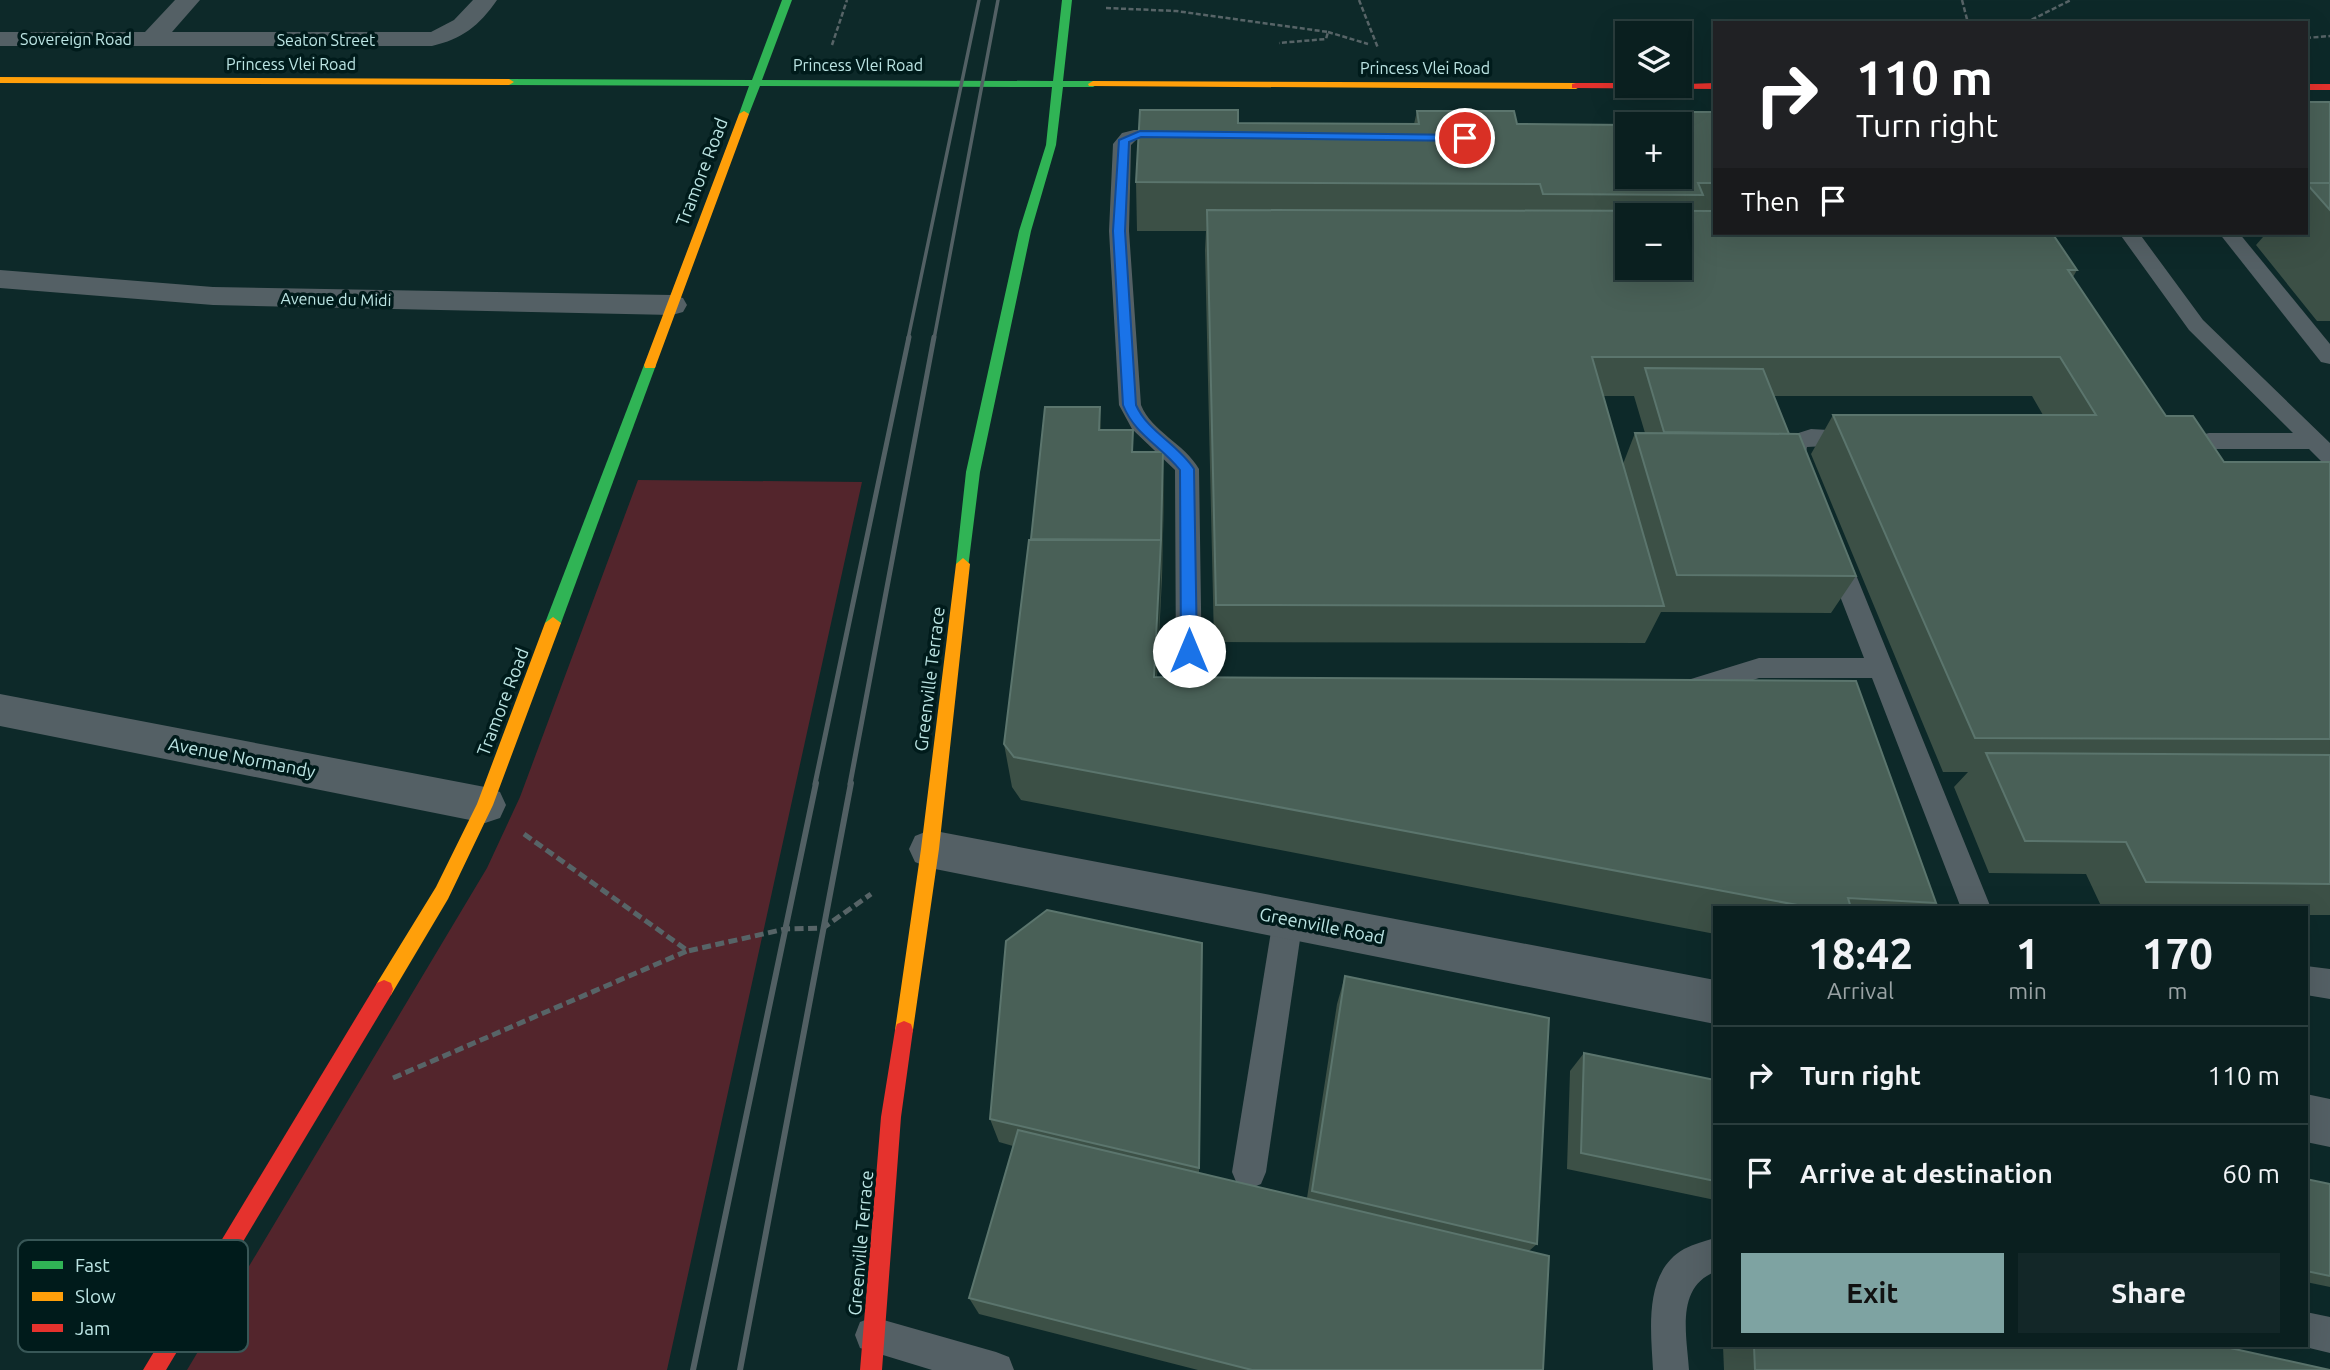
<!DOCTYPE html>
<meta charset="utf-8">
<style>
body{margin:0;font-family:Ubuntu,sans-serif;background:#132728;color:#f1f3f6;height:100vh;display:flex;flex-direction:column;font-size:26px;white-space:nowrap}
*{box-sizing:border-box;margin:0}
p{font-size:23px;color:#99a2a4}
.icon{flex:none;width:38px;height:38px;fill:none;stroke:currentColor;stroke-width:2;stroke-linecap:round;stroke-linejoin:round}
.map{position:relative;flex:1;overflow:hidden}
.side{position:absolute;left:1713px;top:906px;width:595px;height:441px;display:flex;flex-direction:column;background:#0a1f1f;border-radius:0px;box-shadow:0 7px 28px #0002,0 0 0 2px #2a3d3d}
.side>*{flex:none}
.top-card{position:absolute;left:1713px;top:21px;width:595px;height:214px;border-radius:0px;box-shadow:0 7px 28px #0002,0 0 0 2px #2a3d3d;background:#202124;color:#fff;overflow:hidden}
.buttons{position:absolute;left:1615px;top:21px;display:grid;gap:14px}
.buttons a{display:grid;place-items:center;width:77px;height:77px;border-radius:0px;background:#0a1f1f;box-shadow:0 7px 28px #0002,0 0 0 2px #2a3d3d;font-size:35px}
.pin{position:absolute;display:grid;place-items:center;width:60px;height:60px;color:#fff;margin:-30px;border:4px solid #fff;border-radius:50%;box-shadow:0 2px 7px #0007}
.me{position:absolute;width:77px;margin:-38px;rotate:0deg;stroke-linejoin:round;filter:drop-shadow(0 0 5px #0008)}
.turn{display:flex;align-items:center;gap:24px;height:147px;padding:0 28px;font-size:32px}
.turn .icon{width:91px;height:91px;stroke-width:2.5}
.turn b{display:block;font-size:49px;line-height:60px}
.then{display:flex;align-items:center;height:66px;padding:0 28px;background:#0003;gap:14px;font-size:26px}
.eta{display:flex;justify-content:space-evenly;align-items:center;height:119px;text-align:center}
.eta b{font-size:42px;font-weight:700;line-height:49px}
.primary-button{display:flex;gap:14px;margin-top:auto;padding:14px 28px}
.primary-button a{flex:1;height:80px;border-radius:0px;background:#7ea3a2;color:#111;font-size:28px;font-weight:700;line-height:80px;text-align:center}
.primary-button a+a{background:#132728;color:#f1f3f6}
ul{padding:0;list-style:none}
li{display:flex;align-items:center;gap:21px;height:98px;padding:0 28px;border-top:2px solid #2a3d3d}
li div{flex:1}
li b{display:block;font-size:26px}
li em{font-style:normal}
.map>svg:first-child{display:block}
.green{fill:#53252c}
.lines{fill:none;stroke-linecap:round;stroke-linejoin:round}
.path-far1{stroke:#576467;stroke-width:2.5;stroke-dasharray:5 2.5;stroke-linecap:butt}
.path{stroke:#576467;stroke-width:5;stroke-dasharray:9 4.5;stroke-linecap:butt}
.lane{fill:#546065;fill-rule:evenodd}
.street{fill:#546065;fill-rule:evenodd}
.fast{fill:#30b455;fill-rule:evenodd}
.slow{fill:#ff9f0a;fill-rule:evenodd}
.jam{fill:#e5322d;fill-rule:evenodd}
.rail-far2{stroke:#526064;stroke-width:3.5}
.rail-far1{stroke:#526064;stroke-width:5}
.rail{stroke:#526064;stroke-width:6}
.wall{fill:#3c5046;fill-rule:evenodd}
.shaded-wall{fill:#233a33}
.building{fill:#496057;stroke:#5b756d;stroke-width:2;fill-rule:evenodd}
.route{fill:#1a73e8;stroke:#114b97;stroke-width:2}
.labels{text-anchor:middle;stroke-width:7;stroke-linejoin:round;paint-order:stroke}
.far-street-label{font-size:16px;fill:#bbe4e3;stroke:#001b1b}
.street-label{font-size:18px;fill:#bbe4e3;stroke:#001b1b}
.key{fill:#001b1b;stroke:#385757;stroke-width:2}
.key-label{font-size:19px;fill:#bbe4e3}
</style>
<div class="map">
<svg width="2330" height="1370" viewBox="0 0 2330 1370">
<rect width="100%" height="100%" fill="#0d2929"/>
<path class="green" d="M638,480l224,2 -195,888h-480l300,-502 33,-71z"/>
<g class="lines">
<g class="path-far1">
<path d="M1359,0l19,48"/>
<path d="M1962,0l6,23"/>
<path d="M1106,8l70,3 152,21 -2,7 -47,4"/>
<path d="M2025,23l46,-23"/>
<path d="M1328,32l40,12"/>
<path d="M2306,38l24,-2"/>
<path d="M832,45l15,-45"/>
</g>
<g class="path">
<path d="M524,834l164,117 97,-22 38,-1 48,-34"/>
<path d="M393,1078l294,-127"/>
</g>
<g class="lane">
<path d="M1134,130h41l9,5 -9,5h-39l-5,5 -2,86 12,174c11,27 43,38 58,64l3,206 4,7 17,6 4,8 -4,8 -9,3 -27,-9 -11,-23 -1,-205 -43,-41 -13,-24 -10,-174 4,-87 9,-11z"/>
<path d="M2119,233h20l64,87 127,123v21l-8,-2 -13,-13h-100l-8,-2 -3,-6 3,-6 8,-2h84l-104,-103z"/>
<path d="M2219,233h20l91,111v20l-9,-2z"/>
<path d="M1811,429l53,3 3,6 -3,6 -57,3 -1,6 8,18 -4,6 -8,2 -8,-2 -10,-24 5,-17z"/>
<path d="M1836,546l9,3 3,6 143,353h-30l-89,-230h-113l-72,24 -9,-3 -4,-8 4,-8 81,-25h105l-40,-103 3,-6z"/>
<path d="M1288,905l11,4 4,10 -37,253 -5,12 -12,5 -12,-5 -5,-12 41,-253 4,-10z"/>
<path d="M2306,966l24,3v30l-24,-4z"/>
<path d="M1715,1238v34c-40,15 -28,65 -26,98h-36c-2,-39 -10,-98 31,-121 10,-5 21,-8 31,-11z"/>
<path d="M2306,1312l24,5v36l-29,-7h5z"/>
<path d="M873,1317l123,35 13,5 5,13h-82l-72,-22 -5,-13 5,-13z"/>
</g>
<g class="street">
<path d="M175,0h25l-28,32h259l23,-12 19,-20h24c-18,26 -35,39 -65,46h-432v-14h145z"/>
<path d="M0,270l213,17 459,8 11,3 4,7 -4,7 -11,3 -459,-10 -213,-17z"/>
<path d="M0,694l485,93 15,5 6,13 -6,13 -15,5 -485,-97z"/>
<path d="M930,830l785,150v44l-785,-156 -15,-6 -6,-13 6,-13z"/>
<path d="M2306,1094l24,5v48l-24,-5z"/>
</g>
<g class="fast">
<path d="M782,0h10l-30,80 291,1 9,-81h10l-9,81h30l5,3 -5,3h-30l-7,58 -25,86 -51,241 -12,96h-10l-2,-4 10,-92 53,-241 27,-86 6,-58 -292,-1 -11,28 -5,3 -5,-3 10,-28 -240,-1 -5,-3 5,-3 243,1z"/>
<path d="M650,361l6,4 -95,258 -3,4h-10l-3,-4 99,-258z"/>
</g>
<g class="slow">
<path d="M0,77l509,2 5,3 -5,3 -509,-2z"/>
<path d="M1093,81l483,2 5,3 -5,3 -487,-3 -1,-2z"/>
<path d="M744,111l5,3 -93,251 -1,3h-10l-1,-3 95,-251z"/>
<path d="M963,558l7,6 -31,285 -26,181 -2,6 -7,3 -7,-3 -2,-6 26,-181 35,-285z"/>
<path d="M553,617l8,6 -68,182 -45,94 -57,96 -7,3 -7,-3 -2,-6 2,-6 59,-96 41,-83 68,-181z"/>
</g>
<g class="jam">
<path d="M1576,83h52v3l87,-3v6l-143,-1v-4z"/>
<rect x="2306" y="84" width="24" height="6"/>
<path d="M384,980l7,3 2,6 -2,6 -225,375h-23l234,-387z"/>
<path d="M904,1021l7,3 2,6 -12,87 -19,253h-22l21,-253 14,-87 2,-6z"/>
</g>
<g class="rail-far2">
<path d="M908,339l71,-339"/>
<path d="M934,339l64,-339"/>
</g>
<g class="rail-far1">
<path d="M815,784l94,-447"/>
<path d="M850,784l84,-447"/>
</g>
<g class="rail">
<path d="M693,1370l123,-587"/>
<path d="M740,1370l111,-587"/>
</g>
</g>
<g class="wall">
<path d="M2306,102h24v219h-13l-61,-76 7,-8h-5l-3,-4h51z"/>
<path d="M1417,111l100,13 111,53 52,-53h-11l4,-12h42v121h355l-2,1h-15l24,36 -4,7 93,139 58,46h106v453h-24v-7h-204l-16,-34 -97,-1 -35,-86 14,-15h-25l-132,-318 22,-39h210l-11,-19h-258l14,38 68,142 -25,37 -170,-1 -16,31 -431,-1 -9,-392 1,-19h-69l-1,-49 278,-58zM1603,396h31l11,37h-10l-12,31z"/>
<path d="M1101,430l33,22 30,39 -2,87 -5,99 779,226 -6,5h-215v26l-694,-134 -9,-13 -8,-43 27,-204z"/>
<path d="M1345,976l192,268 -8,7 14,119h-345l-219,-56 -10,-16 44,-152 -14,-4 -9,-23 209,49v5l108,25 30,-194z"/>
<path d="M1584,1053l131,27v120l-148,-31 3,-98z"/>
<path d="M2306,1179l24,5v103l-24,-5z"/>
<path d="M1723,1346h498l109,24h-606z"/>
</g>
<g class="shaded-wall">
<path d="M1100,407l2,39 -3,-16z"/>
<path d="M1163,452l1,39 -2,87 -1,-38z"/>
<path d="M1161,540v47l-7,134v-44z"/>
</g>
<g class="building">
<rect x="2306" y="102" width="24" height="81"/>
<path d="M1140,110h98v13l181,1 -2,-13h97l3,13 111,1v52h52v-53h-2l-5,-12h42v71h-17l5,12 -160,-1 -3,-10 -404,-2z"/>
<path d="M2306,183h24v27z"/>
<path d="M1207,210l508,1v22h337l25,37h-9l98,146h27l31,46h106v277l-355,-1 -142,-323h263l-36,-58h-468l72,249 -448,-1zM1628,215h52v53h-52z"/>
<path d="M1645,368l118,1 26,65 -125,-2z"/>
<path d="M1045,407h55l-1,23h34l-1,22h31l-2,88 -130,-1z"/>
<path d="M1635,433l164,1 57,142 -179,-1z"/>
<path d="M1029,540h132l-7,137 702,4 80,222 -88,-5 3,10h-38l-799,-151 -10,-13z"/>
<path d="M1986,753l344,2v129l-184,-2 -20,-40 -101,-1z"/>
<path d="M1047,910l155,33 -3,225 -209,-49 16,-178z"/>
<path d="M1345,976l204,42 -12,226 -225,-53z"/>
<path d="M1584,1053l131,27v101l-134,-28z"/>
<path d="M1018,1130l531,126 -6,114h-291l-283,-72z"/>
<path d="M2306,1179l24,5v92l-24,-5z"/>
<path d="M1754,1346h467l109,24h-575z"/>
</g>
<path class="route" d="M1140,131l325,4 6,3 -6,3 -324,-4 -12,5 -4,89 11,174c12,27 42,39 58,64l3,182 -8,6 -8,-6 -1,-181c-20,-25 -45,-35 -57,-65l-10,-174 6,-91z"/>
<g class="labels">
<g class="far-street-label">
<text x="76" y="45">Sovereign Road</text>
<text x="326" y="46">Seaton Street</text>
<text x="291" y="70">Princess Vlei Road</text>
<text x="858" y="71">Princess Vlei Road</text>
<text x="1425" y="74">Princess Vlei Road</text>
<text transform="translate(336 299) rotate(1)" y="6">Avenue du Midi</text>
</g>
<g class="street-label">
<text transform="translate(702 172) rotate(-69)" y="6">Tramore Road</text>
<text transform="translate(930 679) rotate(-83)" y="6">Greenville Terrace</text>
<text transform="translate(503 702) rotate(-69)" y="6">Tramore Road</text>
<text transform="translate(242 758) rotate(11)" y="6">Avenue Normandy</text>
<text transform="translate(1322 926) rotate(11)" y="6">Greenville Road</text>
<text transform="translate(861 1243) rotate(-85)" y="6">Greenville Terrace</text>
</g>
</g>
<rect x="18" y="1240" width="230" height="112" rx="10" class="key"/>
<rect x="32" y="1261" width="31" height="8" fill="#30b455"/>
<rect x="32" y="1292" width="31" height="9" fill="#ff9f0a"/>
<rect x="32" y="1324" width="31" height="8" fill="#e5322d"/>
<g class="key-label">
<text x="75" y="1272">Fast</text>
<text x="75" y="1303">Slow</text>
<text x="75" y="1335">Jam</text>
</g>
</svg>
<div class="buttons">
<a><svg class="icon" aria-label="layers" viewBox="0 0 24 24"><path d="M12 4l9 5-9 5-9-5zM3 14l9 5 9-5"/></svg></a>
<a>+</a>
<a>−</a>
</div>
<div class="pin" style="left:1465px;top:138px;background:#d93025"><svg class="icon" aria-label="arrive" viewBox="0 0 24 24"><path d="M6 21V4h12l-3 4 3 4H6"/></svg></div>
<svg class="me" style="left:1189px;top:651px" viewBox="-20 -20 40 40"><circle r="19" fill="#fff"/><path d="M0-13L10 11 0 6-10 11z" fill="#1a73e8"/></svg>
<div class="top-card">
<div class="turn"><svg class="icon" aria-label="right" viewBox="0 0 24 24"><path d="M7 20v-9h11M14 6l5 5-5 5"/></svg><div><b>110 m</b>Turn right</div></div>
<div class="then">Then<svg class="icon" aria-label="arrive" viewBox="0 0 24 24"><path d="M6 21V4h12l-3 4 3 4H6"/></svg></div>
</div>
<section class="side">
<div class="eta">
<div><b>18:42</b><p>Arrival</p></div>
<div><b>1</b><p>min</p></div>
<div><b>170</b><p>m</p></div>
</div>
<ul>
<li><svg class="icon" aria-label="right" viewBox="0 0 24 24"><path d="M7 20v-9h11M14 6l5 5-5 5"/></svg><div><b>Turn right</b></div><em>110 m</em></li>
<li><svg class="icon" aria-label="arrive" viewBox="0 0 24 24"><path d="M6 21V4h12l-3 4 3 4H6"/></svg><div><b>Arrive at destination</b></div><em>60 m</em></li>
</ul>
<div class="primary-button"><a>Exit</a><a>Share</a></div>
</section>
</div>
